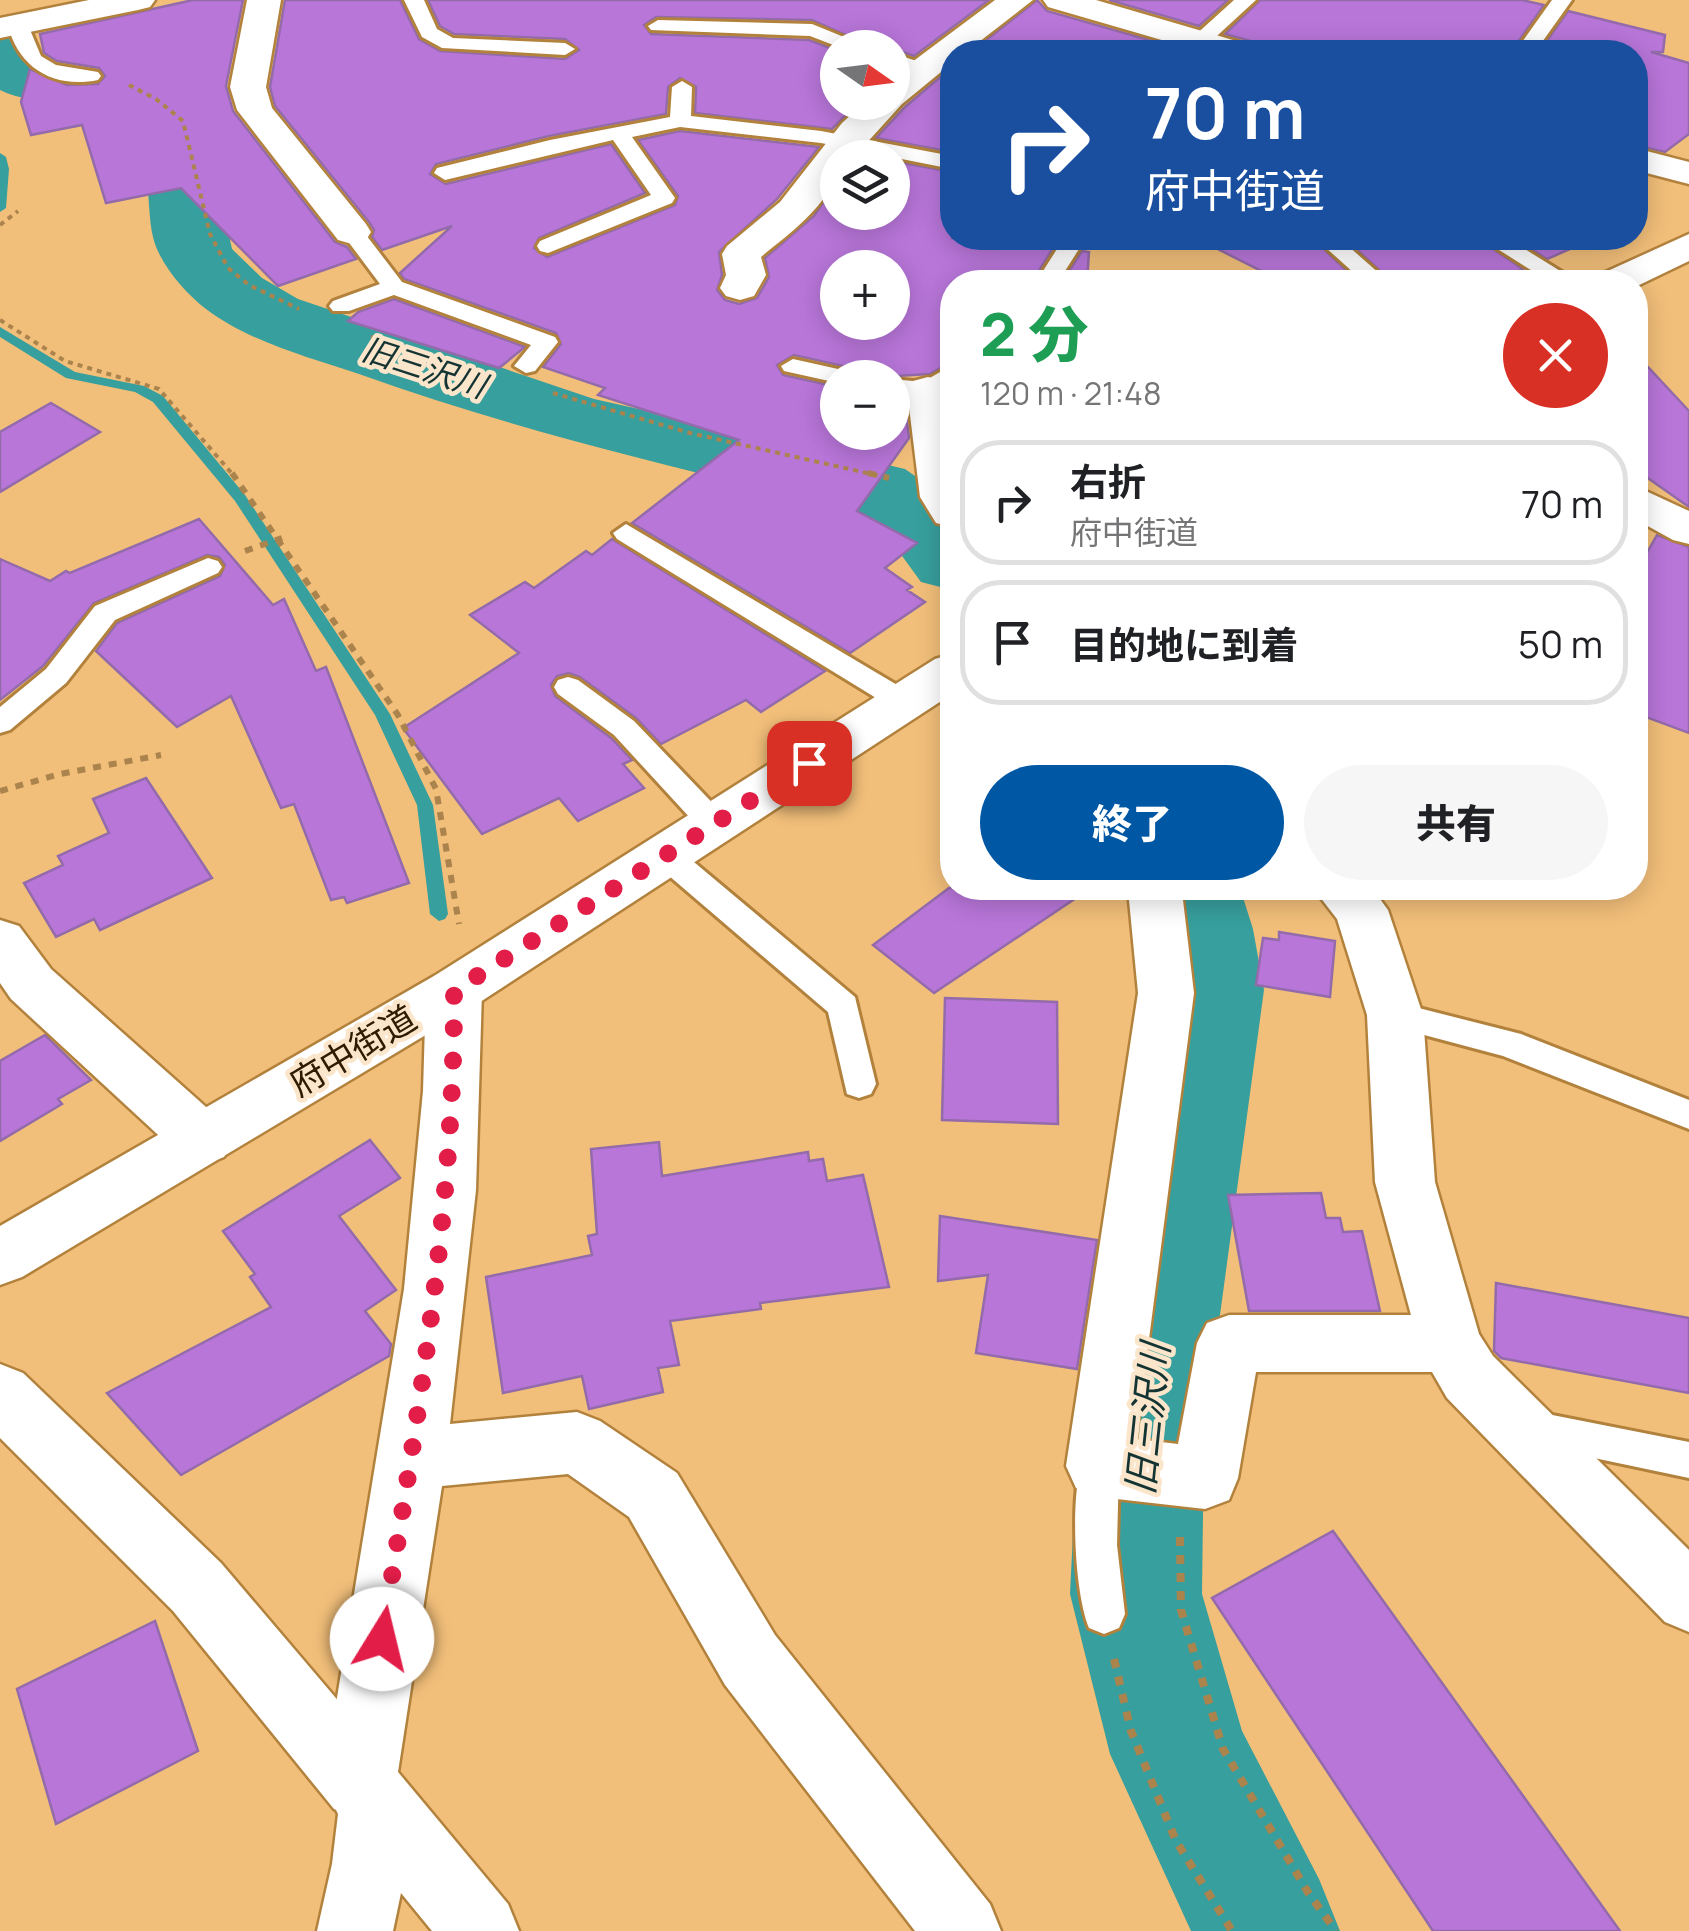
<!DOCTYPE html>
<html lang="ja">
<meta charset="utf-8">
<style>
body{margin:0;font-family:Manrope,"Noto Sans JP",sans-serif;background:#f6f6f6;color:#202124;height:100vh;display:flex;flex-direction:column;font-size:38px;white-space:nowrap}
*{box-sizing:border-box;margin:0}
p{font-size:32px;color:#757577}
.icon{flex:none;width:55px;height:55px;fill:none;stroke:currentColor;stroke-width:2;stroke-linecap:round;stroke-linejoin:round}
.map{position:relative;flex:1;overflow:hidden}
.side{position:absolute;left:940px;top:270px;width:708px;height:630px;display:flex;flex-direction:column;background:#fff;border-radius:40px;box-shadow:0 5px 25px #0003}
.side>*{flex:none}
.guide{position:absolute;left:940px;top:40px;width:708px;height:210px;border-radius:40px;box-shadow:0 5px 25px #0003;background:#1a4fa0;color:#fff;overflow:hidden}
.needle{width:65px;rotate:104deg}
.tools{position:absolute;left:820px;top:30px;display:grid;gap:20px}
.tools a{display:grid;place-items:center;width:90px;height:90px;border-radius:50%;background:#fff;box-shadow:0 5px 25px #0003;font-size:50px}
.pin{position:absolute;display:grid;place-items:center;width:85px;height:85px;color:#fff;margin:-42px;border-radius:20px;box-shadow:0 5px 15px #0006}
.me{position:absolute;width:110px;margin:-55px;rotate:9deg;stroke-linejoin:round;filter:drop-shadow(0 0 8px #0008)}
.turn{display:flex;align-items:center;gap:35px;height:210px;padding:0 40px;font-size:45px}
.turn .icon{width:130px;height:130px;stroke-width:2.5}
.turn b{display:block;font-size:70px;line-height:85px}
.round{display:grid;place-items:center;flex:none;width:105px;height:105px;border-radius:52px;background:#f6f6f6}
.summary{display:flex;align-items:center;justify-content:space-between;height:170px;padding:0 40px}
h1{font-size:60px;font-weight:800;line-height:75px;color:#1e9e55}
.action{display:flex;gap:20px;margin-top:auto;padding:20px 40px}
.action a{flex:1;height:115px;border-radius:60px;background:#0057a4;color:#fff;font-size:40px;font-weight:800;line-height:115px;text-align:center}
.action a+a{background:#f6f6f6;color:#202124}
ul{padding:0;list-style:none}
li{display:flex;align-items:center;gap:30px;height:125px;margin:0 20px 15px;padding:0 20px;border:5px solid #e0e0e0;border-radius:40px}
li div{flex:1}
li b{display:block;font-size:38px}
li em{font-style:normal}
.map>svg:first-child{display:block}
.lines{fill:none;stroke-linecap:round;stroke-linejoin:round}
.stream{fill:#379f9d;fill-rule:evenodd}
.river{fill:#379f9d;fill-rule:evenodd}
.building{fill:#b876d9;stroke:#946baa;stroke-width:2.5;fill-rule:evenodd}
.lane-casing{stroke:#b2823d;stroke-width:6}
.street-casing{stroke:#b2823d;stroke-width:5}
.secondary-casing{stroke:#b2823d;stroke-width:5}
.primary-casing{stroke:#b2823d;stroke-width:5}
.path-far2{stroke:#ab834d;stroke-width:4;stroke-dasharray:5 5;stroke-linecap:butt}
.path-far1{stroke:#ab834d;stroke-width:6;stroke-dasharray:8 8;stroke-linecap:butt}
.path{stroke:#ab834d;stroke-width:8;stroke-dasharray:9 9;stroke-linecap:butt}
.lane{fill:#fff;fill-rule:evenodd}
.street{fill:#fff;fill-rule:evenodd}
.secondary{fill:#fff;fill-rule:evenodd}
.primary{fill:#fff;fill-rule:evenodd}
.route{stroke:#e11d48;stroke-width:18;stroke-dasharray:0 32.4}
.labels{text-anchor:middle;stroke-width:9;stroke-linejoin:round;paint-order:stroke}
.far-water-label{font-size:32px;font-style:italic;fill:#143433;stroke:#fbe6cc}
.street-label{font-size:35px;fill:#2f1c00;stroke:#fbe6cc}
.water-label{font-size:38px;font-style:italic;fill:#143433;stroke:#fbe6cc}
</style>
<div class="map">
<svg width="1689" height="1931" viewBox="0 0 1689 1931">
<rect width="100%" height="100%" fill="#f2bf7a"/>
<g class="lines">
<g class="stream">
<path d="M0,153l6,4 3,12 -3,39 -6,4z"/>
<path d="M0,327l75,45 69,14 19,10 82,99 145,219 43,91 15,109 -3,5 -6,2 -9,-7 -13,-109 -42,-90 -140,-214 -82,-99 -18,-10 -69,-14 -66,-41z"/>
</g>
<g class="river">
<path d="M0,36l23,6 15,15 16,8 84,14 37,18 21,27 15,30 21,95 30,29 36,21 296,100 281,63 30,7 47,33v88l-31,-8 -32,-44 -42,-30c-168,-39 -325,-76 -488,-134 -51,-17 -109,-32 -153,-65 -21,-16 -47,-46 -53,-72 -8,-34 1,-91 -30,-114 -34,-26 -85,-14 -123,-33z"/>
<path d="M1138,888h102l13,41 11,61 -60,443 -2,161 40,137 77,148 21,52h-149l-81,-177 -40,-160 8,-161 80,-443 -9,-61z"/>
</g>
</g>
<g class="building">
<path d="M193,0h50l-17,86 7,25 102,131 12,5 9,12 -78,27 -97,-98 -75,15 -24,-78 -51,10 -10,-33 9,-33 37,16 31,-1 7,-8 -6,-8 -42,-7 -13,-8 -4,-19z"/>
<path d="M285,0h115l19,39 21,12 125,8 14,-9 -14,-11 -111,-5 -14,-8 -12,-26h561l-75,56 -22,-8h-18l-62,-28 -156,-3 -12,8 7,9 158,6 29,11v51h21l-27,27 -137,-16 1,-26 -16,-9 -12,9 -2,27 -117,22 -113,28 -6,10 16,10 165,-40 34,49 -106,45 -5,10 13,9 128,-52 3,-9 -40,-56 42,-9 139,16 -42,52 -58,53 3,23 -5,15 8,10 14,4 18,-6 12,-21 -4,-19 49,-42 24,-36v32h54v-51l60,11v66l101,10 -21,34h-80v79l-22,13 -68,4 -5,-9 -63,-14 -17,10 6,10 55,12v45h54v-35l12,1 5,40 -52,73 60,32 -32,25 27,19 -5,3 18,12 -75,51 -218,-130 107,-83 -141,-45 7,-7 -62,-21 18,-23 -5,-11 -152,-54 -4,-6 52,-47 -70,24 -10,-13 2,-7 -5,-8 -94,-116 -5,-19zM838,268h54v54h-54z"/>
<path d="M1037,0l10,11 144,41h-162l-15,-4 -4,4h-39z"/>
<path d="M1109,0h119l-29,26z"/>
<path d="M1260,0h262l22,5 -33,47h-252l-8,-11 -26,-7z"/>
<path d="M1568,11l97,24 -2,17h-12l38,11v71l-24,18 -30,-7v-93h-96z"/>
<path d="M952,67v85l-76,-14 29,-31z"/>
<path d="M1196,238h116l47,44h-76z"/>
<path d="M1344,238h133l46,31 -29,13h-102z"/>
<path d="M1513,238h82l-48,21z"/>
<path d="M1082,251l7,1 -2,30h-25z"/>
<path d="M394,299l131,48 -26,21 -151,-47 10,-9z"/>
<path d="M1635,353l54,58v96l-54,-38z"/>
<path d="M51,403l49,29 -100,60v-60z"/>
<path d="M199,519l74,86 11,-6 32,72 10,-4 83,216 -62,20 -3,-6 -13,3 -37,-96 -13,4 -50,-112 -54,31 -81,-76 21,-28 103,-47 5,-11 -6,-8 -12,-2 -113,48 -51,63 -43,34v-141l50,22 16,-10 4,2z"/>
<path d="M1657,535l32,12v186l-54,-20v-139z"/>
<path d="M612,539l213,132 -64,41 -15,-12 -85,44 -25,-26 -56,-41 -11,-4 -12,3 -6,9 4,11 56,42 21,22 -9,4 21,24 -66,33 -19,-23 -77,36 -79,-106 116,-75 -49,-38 55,-33 9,6 52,-37 6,4z"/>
<path d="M146,778l66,100 -112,52 -6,-11 -38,18 -32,-54 39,-18 -5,-9 51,-23 -16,-34z"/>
<path d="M949,888h142l-157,105 -61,-48z"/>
<path d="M1279,932l56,9 -5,56 -74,-12 7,-47 16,2z"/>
<path d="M945,998l112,4 1,122 -116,-4z"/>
<path d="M45,1035l46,45 -33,19 4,5 -62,37v-80z"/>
<path d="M370,1140l30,38 -61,38 57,74 -31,21 26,33 -2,12 -208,119 -74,-82 164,-86 -21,-30 5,-3 -32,-43z"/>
<path d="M659,1142l3,34 146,-24 1,9 14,-2 4,22 36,-6 26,112 -129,16 1,6 -91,12 9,44 -21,3 5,24 -74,17 -7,-33 -79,17 -17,-116 106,-22 -4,-19 9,-2 -6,-85z"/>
<path d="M1321,1193l5,25h14l3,14 19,-1 18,80h-131l-21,-116z"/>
<path d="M940,1216l157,24 -20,129 -101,-16 12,-78 -50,6z"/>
<path d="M1496,1283l193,35v75l-188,-35 -7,-7z"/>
<path d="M1333,1531l287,400h-187l-221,-333z"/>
<path d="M155,1621l43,130 -142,73 -39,-135z"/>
</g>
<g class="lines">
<g class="lane-casing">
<g id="lane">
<path d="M404,0h20l13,29 16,9 112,5 10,6 -10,6 -123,-7 -20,-11z"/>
<path d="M1234,0h22l-50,46h-14v-8z"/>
<path d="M1552,0h20l-37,52h-20z"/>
<path d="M18,19l10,6 13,31 15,9 42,7 3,4 -3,4c-44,9 -80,-12 -90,-55z"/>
<path d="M658,20l154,4 59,24h-30l-31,-12 -159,-6 -3,-4z"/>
<path d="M892,53l37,12 3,4 -10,6 -30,-9z"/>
<path d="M682,81l10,6 -1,29 130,15 131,25v13l-131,-26 -141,-16 -48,10 43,61 -3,5 -124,50 -8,-2 -3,-5 3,-5 111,-46 -38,-55 -168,40 -11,-7 3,-5 113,-28 120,-23 2,-30z"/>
<path d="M352,225l8,2 42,55 153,55 3,5 -23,29 -9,2 -12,-7 17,-21 -137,-50 -45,16h-16l-4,-5 4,-5 47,-17 -39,-52z"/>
<path d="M1064,238h22l-28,44h-22z"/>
<path d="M1315,238h24l50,44h-25z"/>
<path d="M1480,238h27l71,44h-28z"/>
<path d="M793,359l63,14 3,5h-21v5l-54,-12 -3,-5z"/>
<path d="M952,365v18l-24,14 -36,-4v-14l31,3z"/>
<path d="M626,524l288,171 4,7 -4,7h-20l-277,-170 -4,-6z"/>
<path d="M208,558l10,3 4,6 -4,6 -103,47 -49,63 -56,47 -10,3v-26l46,-38 49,-63z"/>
<path d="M568,677l10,3 56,41 91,95 4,8 -4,8 -11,3 -11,-3 -89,-97 -56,-41 -4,-7 4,-7z"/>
<path d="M665,843l11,4 179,150 21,87 -5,10 -12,4 -12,-4 -19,-82 -174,-149 -5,-8 5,-8z"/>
<path d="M1395,1002l126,32 168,66v29l-186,-73 -120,-32 -5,-9 5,-9z"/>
<path d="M1532,1411l157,31v36l-171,-36 -5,-13 5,-13z"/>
<path d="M1099,1448l14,5 6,13 -2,79 8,69 -6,14 -15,6 -15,-6c-15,-36 -20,-139 -4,-175z"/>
</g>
</g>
<g class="street-casing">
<g id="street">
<path d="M89,0h66l-5,7 -12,3 -138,28v-20z"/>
<path d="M247,0h34l-15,87 6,21 94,116 5,8 -5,8 -14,4 -14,-4 -101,-130 -7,-23z"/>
<path d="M995,0h38l-67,52h-14v11l-50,41 -49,54h-15c0,42 -46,73 -77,99l5,18 -12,21 -14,4 -14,-4 -6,-8 6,-13 -4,-21 5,-8 53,-44 62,-79 23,-21h27v-25z"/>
<path d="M1043,0h53l154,45 5,7h-52l-155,-45z"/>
<path d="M1635,148l54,14v22l-54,-14z"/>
<path d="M928,377l15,4 6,9 3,137 -16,-4 -16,-26 -13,-107 6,-9z"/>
<path d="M1635,486l54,25v33l-16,-4 -38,-21z"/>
<path d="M1124,888h53l6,12 11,93 -58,446 42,5 19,-101 10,-20 22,-8h182l-36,-133 -8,-167 -30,-96 -24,-31h59l16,22 35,105 12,167 44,152 14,22 196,194v82l-24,-10 -218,-224 -15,-26h-176l-18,106 -9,22 -24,9 -106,-12 -23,-9 -10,-22 72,-473 -9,-93z"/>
<path d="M0,920l19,6 32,43 173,154 8,17 -8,17 -21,8 -21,-8 -171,-158 -11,-16z"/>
<path d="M454,969l20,7 8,15 -6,199 -26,234 127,-12 23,9 77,52 98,162 215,269 11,27h-86l-190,-246 -96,-168 -61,-43 -126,12 -44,286 110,132 11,27h-87l-31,-38 -8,38h-76l15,-67 6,-50 -15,-31 81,-494 19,-198 3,-100 8,-15z"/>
</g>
</g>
<g class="secondary-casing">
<path id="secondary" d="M0,1364l23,9 198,190 165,194 11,26 -11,26 -26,11 -26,-11 -161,-198 -173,-173z"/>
</g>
<g class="primary-casing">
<g id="primary">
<path d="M1689,234v27l-54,26v-5h-40l6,-8z"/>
<path d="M952,654v40l-478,312 -452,271 -22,8v-59l434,-250 501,-317z"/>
</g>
</g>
<g class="path-far2">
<path d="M129,85l27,14 27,22 27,113 18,34 21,17 50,24"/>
<path d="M0,225l18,-14"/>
<path d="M0,320l65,41 94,28 75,87"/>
<path d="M371,337l117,36"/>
<path d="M553,393l137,40 190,43"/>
</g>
<g class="path-far1">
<path d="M232,473l166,242 38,74 23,135"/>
<path d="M868,473l21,5"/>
<path d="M245,551l37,-13"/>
<path d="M0,791l60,-17 101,-19"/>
</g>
<g class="path">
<path d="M1180,1537l1,73 42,139 86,145 27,37"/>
<path d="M1114,1659l17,72 45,110 56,90"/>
</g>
<use href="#lane" class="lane"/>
<use href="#street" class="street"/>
<use href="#secondary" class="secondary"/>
<use href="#primary" class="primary"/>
</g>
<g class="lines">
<path class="route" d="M382,1639c34,-215 73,-430 72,-648l355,-228"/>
</g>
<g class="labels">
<g class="far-water-label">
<text transform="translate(424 368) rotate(18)" y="11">旧三沢川</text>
</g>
<g class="street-label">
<text transform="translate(353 1051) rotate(-31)" y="12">府中街道</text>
</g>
<g class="water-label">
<text transform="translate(1148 1419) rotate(-84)" y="13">旧三沢川</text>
</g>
</g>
</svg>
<div class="tools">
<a><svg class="needle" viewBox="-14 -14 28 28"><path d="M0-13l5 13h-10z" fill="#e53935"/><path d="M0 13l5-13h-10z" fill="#757577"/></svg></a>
<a><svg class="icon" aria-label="layers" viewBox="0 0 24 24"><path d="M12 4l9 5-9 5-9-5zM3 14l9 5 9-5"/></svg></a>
<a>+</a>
<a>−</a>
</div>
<div class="pin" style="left:809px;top:763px;background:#d93025"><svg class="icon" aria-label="arrive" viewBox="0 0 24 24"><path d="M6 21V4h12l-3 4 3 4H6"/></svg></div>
<svg class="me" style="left:382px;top:1639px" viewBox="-20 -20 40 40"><circle r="19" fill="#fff"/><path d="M0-13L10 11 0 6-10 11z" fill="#e11d48"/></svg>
<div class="guide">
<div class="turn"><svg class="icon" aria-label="right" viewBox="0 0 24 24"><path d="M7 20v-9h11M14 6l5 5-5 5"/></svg><div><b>70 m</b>府中街道</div></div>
</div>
<section class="side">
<div class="summary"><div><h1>2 分</h1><p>120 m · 21:48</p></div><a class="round" style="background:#d93025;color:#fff"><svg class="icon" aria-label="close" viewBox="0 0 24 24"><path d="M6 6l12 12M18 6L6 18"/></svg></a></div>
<ul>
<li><svg class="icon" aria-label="right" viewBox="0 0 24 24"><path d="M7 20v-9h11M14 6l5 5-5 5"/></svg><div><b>右折</b><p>府中街道</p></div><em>70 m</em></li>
<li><svg class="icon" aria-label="arrive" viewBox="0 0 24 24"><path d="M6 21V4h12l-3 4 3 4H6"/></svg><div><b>目的地に到着</b></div><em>50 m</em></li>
</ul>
<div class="action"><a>終了</a><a>共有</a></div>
</section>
</div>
